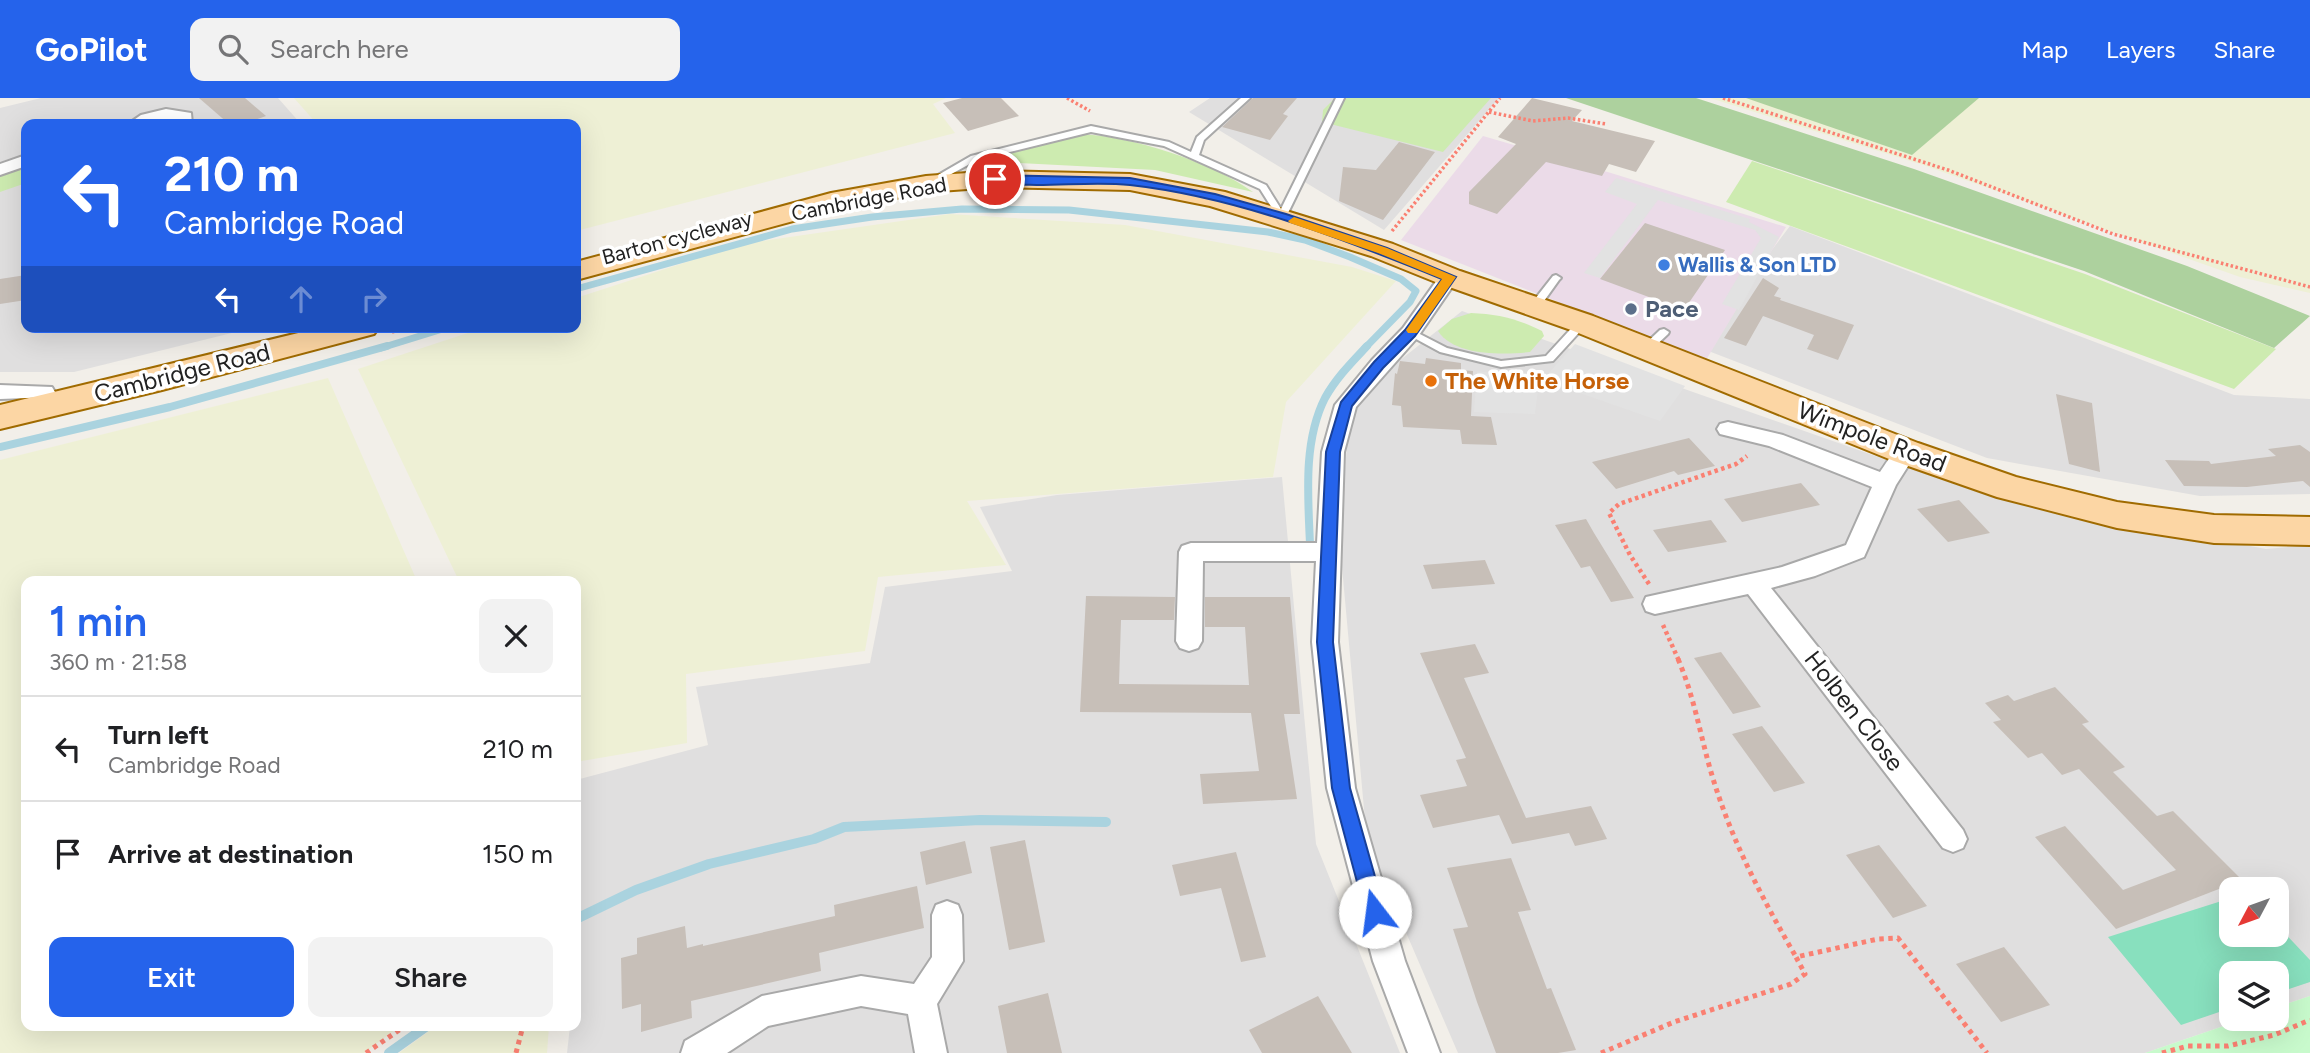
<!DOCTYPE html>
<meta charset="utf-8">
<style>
body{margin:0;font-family:Figtree,sans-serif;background:#f2f2f2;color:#202124;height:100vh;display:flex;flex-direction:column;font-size:26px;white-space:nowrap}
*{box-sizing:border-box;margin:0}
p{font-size:23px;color:#757577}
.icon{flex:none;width:38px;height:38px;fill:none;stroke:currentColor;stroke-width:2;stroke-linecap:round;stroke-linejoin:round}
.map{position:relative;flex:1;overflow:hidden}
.sheet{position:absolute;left:21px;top:478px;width:560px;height:455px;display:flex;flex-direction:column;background:#fff;border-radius:14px;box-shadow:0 7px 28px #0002}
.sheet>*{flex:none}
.top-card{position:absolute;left:21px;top:21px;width:560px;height:214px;border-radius:14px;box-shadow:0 7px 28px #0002;background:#2563eb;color:#fff;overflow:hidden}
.needle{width:46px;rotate:229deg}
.buttons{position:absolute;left:2219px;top:779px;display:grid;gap:14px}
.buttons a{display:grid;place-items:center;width:70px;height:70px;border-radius:14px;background:#fff;box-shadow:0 7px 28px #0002;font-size:35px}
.pin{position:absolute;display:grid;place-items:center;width:60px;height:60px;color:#fff;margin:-30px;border:4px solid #fff;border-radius:50%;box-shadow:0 2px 7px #0007}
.me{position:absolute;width:77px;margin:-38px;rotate:345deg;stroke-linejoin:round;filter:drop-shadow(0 0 5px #0008)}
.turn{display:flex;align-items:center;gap:24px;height:147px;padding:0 28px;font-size:32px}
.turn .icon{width:91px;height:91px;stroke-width:2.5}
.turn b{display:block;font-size:49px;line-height:60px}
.lanes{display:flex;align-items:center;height:66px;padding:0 28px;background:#0003;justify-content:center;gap:35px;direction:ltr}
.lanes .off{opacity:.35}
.round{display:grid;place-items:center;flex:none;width:74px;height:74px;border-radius:14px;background:#f2f2f2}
.headline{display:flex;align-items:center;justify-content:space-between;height:119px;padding:0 28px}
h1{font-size:42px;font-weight:600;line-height:52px;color:#2563eb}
.cta{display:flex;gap:14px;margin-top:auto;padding:14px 28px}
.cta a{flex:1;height:80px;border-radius:14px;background:#2563eb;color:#fff;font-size:28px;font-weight:600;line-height:80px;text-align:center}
.cta a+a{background:#f2f2f2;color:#202124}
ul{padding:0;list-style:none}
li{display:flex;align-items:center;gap:21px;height:105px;padding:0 28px;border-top:2px solid #e0e0e0}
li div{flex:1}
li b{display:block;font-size:26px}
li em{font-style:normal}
header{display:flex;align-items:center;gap:42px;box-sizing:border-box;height:98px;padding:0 35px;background:#2563eb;color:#fff}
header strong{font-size:33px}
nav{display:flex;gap:38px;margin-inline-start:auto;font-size:24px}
.search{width:490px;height:63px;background:#f2f2f2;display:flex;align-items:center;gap:18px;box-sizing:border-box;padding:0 24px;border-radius:14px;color:#757577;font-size:26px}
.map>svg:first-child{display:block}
.residential{fill:#e0dfdf;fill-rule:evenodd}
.industrial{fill:#ebdbe8}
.farmland{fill:#eef0d5}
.grass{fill:#cdebb0}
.forest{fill:#add19e}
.park{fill:#c8facc}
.pitch{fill:#88e0be}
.parking{fill:#e2e2e2}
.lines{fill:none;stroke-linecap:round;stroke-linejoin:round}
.stream-far2{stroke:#aad3df;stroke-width:7}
.stream-far1{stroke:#aad3df;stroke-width:8}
.stream{stroke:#aad3df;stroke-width:10}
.building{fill:#c7bfb8}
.lane-casing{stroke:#a9a9a9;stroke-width:4}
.street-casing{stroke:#a9a9a9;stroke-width:4}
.primary-casing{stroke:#a06b00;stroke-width:4}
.path-far2{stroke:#fa8072;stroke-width:3.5;stroke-dasharray:2.5 2.5;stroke-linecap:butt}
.path-far1{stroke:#fa8072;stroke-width:4.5;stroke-dasharray:3.5 3.5;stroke-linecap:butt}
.path{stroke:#fa8072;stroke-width:5;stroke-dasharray:4.5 4.5;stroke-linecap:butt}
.lane{fill:#fff;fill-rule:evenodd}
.street{fill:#fff;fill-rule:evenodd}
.primary{fill:#fcd6a4;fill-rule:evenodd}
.route{fill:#2563eb;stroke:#184099;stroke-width:2}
.slow{fill:#f59e0b}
.shop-dot{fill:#3f7fe0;stroke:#fff;stroke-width:2.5}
.service-dot{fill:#5c6f8a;stroke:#fff;stroke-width:2.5}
.food-dot{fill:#e8710a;stroke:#fff;stroke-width:2.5}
.labels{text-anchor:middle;stroke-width:7;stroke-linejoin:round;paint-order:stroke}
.far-street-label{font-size:21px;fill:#222;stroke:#fff}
.far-shop-label{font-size:21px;font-weight:bold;fill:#366cbe;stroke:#fff;text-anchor:start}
.service-label{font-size:24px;font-weight:bold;fill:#4e5e75;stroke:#fff;text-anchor:start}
.street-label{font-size:24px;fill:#222;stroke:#fff}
.food-label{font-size:24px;font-weight:bold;fill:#c56008;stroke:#fff;text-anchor:start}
</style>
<header>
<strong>GoPilot</strong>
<div class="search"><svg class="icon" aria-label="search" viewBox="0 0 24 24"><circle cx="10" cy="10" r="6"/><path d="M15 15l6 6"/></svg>Search here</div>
<nav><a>Map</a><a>Layers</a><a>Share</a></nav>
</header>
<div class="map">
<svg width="2310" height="955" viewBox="0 0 2310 955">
<rect width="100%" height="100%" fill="#f2efe9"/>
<g class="residential">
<path d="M41,0h237l23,26h-275v203h230l-182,45h-74v-264z"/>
<path d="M1210,0h289l-115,132 -195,-118z"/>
<path d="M1790,128l444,169 76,4v95l-110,2 -213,-38 -289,-111z"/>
<path d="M1462,213l533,187 271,51 44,-4v451l-33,11v-34h-46v45l13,1 -99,34h-687l-91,-211 -27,-297 10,-145zM2231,791h46v45h-46z"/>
<path d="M1282,379l34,367 84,209h-833l3,-27h6v-68l4,-49 -4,-17v-112l132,-35 -12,-58 174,-24 15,-76 127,-16 -32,-64 77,-12z"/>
</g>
<path class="industrial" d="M1483,38l128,37 175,54 -80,133 -305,-120z"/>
<g class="farmland">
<path d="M294,0h652l-13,6 22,29 -379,98v-107h-259z"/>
<path d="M1710,0h600v195l-70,-16 -317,-112z"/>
<path d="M950,116l175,11 227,42 44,14 -110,121 -13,75 -306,24 39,64 -128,12 -13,74 -179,23 1,69 -111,19v-181h-117l-101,-212 128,-42h90v-29l166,-54z"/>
<path d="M328,280l89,203h-391v445h374l-36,27h-364v-593z"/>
<path d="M436,928h113l-2,27h-148z"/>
</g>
<g class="grass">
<path d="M1335,0h156l-48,54 -121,-30 1,-12z"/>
<path d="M1080,36c51,2 132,28 173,58l-98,-22 -136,-7 -44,1v-4z"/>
<path d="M1752,63l333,113 191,75 -42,40 -508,-187z"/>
<path d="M26,67v18l-26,9v-16z"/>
<path d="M1471,215c27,1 47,6 71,18l2,5 -14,16c-27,3 -76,4 -92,-21l14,-12z"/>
</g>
<g class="forest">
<path d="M1566,0h130l218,71 273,97 123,50 -36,32 -190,-77z"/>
<path d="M1746,0h233l-67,57z"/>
</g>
<path class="park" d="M2310,898v57h-165l99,-34 33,-1v-11z"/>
<path class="pitch" d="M2231,800v36h46v-9l33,35v22l-33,11v-20h-46v35l-50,17 -73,-88z"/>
<g class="parking">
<path d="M1616,80l134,41 -1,3 30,15 -40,73 -17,-6 39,-66 -6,-8 -97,-30 -58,78 -16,-5 53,-69 -32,-12z"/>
<path d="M1575,246l110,42 -25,35 -109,-38 -12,1 -4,30 -61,-2 3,-41 47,6 23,-2z"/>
</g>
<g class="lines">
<g class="stream-far2">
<path d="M576,191l216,-60 80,-12 90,-8 107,1 199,22 37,8 45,17 51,22 15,12 -6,11 -45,46"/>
<path d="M381,250l68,-21"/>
</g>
<g class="stream-far1">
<path d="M0,349l170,-40 217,-61"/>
<path d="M1310,446c-2,-47 -7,-103 15,-146 11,-20 27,-36 42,-52"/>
</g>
<g class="stream">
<path d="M576,821l60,-29 73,-26 105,-25 30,-12 136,-7 126,2"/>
<path d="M389,955l38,-27"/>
</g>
</g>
<g class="building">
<path d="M199,0h46l21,18 -23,8h-14z"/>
<path d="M962,0h39l18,18 -51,15 -25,-28z"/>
<path d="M1253,0h44l-14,16 5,2 -18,24 -48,-13z"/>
<path d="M1532,0l50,12 -10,11 83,20 -19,31 -27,-8 -7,12 -56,-14 -49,52 -28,-10v-12l47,-48 -18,-7z"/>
<path d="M1399,44l36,10 -52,68 -44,-19 4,-34 33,3z"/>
<path d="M1645,125l80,27 -41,60 -84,-31z"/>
<path d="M26,177v25l-26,4v-25z"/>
<path d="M1763,180l16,10 -5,8 7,2 -1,2 74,25 -16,35 -31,-11 7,-14 -51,-19 -17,30 -22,-8z"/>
<path d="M1426,260l35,5v7l12,1 -2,45 20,1 6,28 -35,-1 -2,-14 -57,-3 -2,-21 -9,-1 3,-32 2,1 3,-13 25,3z"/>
<path d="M2056,296l36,9 8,69 -31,-8z"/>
<path d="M1689,340l26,28 -37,9 -4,-4 -58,18 -24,-27z"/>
<path d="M2300,347l10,7v35l-7,-6 -56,6 -63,-1 -19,-26 44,1 2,3 65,-8 -8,-7z"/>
<path d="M1801,385l19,22 -78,17 -18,-23z"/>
<path d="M1959,402l31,33 -42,9 -31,-33z"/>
<path d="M1586,421l8,14 40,65 -23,4 -21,-36 -9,2 -26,-43z"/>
<path d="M1711,422l16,22 -59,10 -15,-22z"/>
<path d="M1485,462l10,24 -63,5 -9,-24z"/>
<path d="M1086,498l89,1 -1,23h-53l-2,64 130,1 -4,-58h-40v-30h85l10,117h-16l13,85 -94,5 -3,-30 59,-3 -8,-58 -171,-1z"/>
<path d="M1475,546l14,29 -25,5 62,140 65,-12 16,33 -32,7 -6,-13 -57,11 -13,-29 -66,13 -13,-33 47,-9 -11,-26 10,-2 -46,-105z"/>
<path d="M1721,554l40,55 -28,7 -39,-56z"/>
<path d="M2055,589l34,35 -7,2 43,43 -12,5 44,44 16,-5 69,69 -126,49 -81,-92 30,-11 58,64 53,-20 -97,-101 -17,6 -20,-22 -14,5 -35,-36 8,-2 -16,-17 23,-8 6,6z"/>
<path d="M1762,628l43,57 -31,9 -42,-58z"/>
<path d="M1025,742l20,102 -36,8 -19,-103z"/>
<path d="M965,743l7,32 -46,12 -6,-33z"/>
<path d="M1879,747l48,61 -34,12 -47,-63z"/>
<path d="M1236,754l30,105 -25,5 -20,-74 -41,8 -8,-31z"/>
<path d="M1511,760l20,52 -13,2 29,77 4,-1 25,62 -18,3h-62l-19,-51 -24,-73 15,-2 -21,-59z"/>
<path d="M917,788l7,42 -105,25 2,18 -130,30 1,17 -51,14v-28l-19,5 -1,-51 16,-4v-16l48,-12 2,22 16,-4v2l132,-30 -1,-11z"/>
<path d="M2004,849l46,58 -49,17 -45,-58z"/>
<path d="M1048,895l14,60h-55l-9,-47z"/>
<path d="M1318,898l34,57h-90l-13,-23z"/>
</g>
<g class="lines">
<g class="lane-casing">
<g id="lane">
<path d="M1241,0h9l-46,42 -5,15 67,30 15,24 55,-111h8l-59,121h-6l-19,-30 -96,-43 -73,-14 -114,28 -44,24 -7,-2 45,-26 120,-30 78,16 22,10 6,-15z"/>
<path d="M1556,177l5,3 -2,2 -20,28h-8v-4l22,-28z"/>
<path d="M1582,222l5,3 -1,2 -33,36 -52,6 -61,-15 -35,-19 5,-3 4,1 33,17 54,13 45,-5 32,-35z"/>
<path d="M1664,231l5,3 -1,2 -18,17h-8v-4l18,-17z"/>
</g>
</g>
<g class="street-casing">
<g id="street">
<path d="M166,11l25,4 1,11h-16v-4l-3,-1 -25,5h-20l13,-9z"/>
<path d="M26,57v11l-26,9v-11z"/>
<path d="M1449,173l10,6 -42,61 -61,69 -12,45 -6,190 17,146 50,173 35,92h-32l-35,-92 -46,-173 -15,-146 4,-81h-113l-1,80 -4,7 -9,3 -9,-3 -4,-7 3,-89 3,-6 9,-3h126l5,-91 13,-47 37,-45 31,-32 39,-55z"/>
<path d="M0,287l52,2 3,5 -3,5 -52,2z"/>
<path d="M1728,324l55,13 97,37c10,-13 16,-31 34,-25l3,5 -21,33 -32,72 -49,19 -44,12 192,242 4,9 -4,9 -10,4 -10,-4 -195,-254 -93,20 -9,-3 -3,-7 3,-7 136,-30 64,-22 26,-58 -103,-41 -49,-12 -3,-5 3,-5z"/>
<path d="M947,803l11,4 4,10 1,46 -26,43 10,49h-32l-7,-39 -47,-8 -93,20 -41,27h-46l4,-12 77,-45 99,-20 53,8 18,-27v-42l4,-10z"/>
</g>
</g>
<g class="primary-casing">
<g id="primary">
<path d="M995,73l135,3 95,18 168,52 67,27 133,45 325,127 98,34 101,25 97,13 96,2v28l-96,-2 -97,-15 -120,-31 -103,-36 -323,-131 -133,-47 -67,-27 -161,-50 -80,-16 -135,-3 -69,5 -92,18 -258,70v-18l255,-69 95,-17z"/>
<path d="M323,229h56l-5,7 -212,56 -162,39v-24z"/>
</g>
</g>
<g class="path-far2">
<path d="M1067,0l23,13"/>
<path d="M1723,0l225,72 165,64 197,53"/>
<path d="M1489,14l44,9 35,-3 38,6"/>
<path d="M1392,133l108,-133"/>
<path d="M392,234l16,-5"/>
</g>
<g class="path-far1">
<path d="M1649,486l-19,-29 -21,-42 10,-9 117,-40 11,-8"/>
<path d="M1663,527l16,36"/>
</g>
<g class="path">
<path d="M1678,561c16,37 22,75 33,113 20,68 50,124 85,185"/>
<path d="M366,955l39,-27"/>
<path d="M516,955l7,-27"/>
<path d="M1601,955l73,-31 117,-38 14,-10 -9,-17 82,-18 20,-1 89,115"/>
<path d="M2162,955l26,-7h40l46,-11 36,-15"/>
</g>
<use href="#lane" class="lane"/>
<use href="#street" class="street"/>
<use href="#primary" class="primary"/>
</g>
<path class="route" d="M995,77l135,3 85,16 71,20 101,34 69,29 -41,59 -32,32 -31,38 -12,46 -7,190 17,146 35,124 -3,6 -7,3 -7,-3 -3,-6 -33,-124 -15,-146 9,-190 15,-50 33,-40 31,-32 37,-51c-99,-40 -205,-82 -312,-94 -45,-5 -94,5 -139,-4v-5z"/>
<path class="slow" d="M1294,119l93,31 69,29 -39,56h-9l-2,-3 36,-51 -64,-26 -88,-30 -2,-2z"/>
<circle class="shop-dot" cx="1664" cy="167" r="7"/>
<circle class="service-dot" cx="1631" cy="211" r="7"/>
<circle class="food-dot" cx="1431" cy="283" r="7"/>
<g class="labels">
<g class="far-street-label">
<text transform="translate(869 101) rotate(-11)" y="7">Cambridge Road</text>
<text transform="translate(677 140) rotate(-15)" y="7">Barton cycleway</text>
</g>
<g class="far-shop-label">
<text x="1678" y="174">Wallis &amp; Son LTD</text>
</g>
<g class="service-label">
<text x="1645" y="219">Pace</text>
</g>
<g class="street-label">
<text transform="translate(182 275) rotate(-14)" y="8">Cambridge Road</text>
<text transform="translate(1872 339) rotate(21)" y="8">Wimpole Road</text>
<text transform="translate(1854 613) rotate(52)" y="8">Holben Close</text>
</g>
<g class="food-label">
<text x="1445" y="291">The White Horse</text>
</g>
</g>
</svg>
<div class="buttons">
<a><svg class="needle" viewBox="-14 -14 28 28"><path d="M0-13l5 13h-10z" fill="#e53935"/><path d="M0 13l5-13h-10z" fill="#757577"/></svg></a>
<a><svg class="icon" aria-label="layers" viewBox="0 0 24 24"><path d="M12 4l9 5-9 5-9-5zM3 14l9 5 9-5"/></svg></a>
</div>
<div class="pin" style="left:995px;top:81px;background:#d93025"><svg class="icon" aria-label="arrive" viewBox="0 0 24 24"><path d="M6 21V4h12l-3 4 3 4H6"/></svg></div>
<svg class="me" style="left:1375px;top:814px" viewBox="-20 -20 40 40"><circle r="19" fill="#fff"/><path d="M0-13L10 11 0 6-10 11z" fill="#2563eb"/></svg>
<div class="top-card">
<div class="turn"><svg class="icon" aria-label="left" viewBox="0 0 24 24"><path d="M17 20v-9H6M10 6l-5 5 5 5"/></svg><div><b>210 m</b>Cambridge Road</div></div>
<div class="lanes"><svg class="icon" aria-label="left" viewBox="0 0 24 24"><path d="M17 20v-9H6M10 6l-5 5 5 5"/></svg><svg class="icon off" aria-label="ahead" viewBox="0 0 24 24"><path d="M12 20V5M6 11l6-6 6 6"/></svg><svg class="icon off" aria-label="right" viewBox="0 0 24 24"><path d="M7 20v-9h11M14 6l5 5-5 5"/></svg></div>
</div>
<section class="sheet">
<div class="headline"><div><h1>1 min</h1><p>360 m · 21:58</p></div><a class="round"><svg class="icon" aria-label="close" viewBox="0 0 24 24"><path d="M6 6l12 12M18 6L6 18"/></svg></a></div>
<ul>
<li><svg class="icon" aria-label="left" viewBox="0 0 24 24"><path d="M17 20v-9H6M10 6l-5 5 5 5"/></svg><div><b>Turn left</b><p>Cambridge Road</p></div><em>210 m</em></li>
<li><svg class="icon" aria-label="arrive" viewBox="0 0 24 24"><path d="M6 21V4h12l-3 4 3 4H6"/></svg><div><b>Arrive at destination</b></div><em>150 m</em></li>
</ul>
<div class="cta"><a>Exit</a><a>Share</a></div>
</section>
</div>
